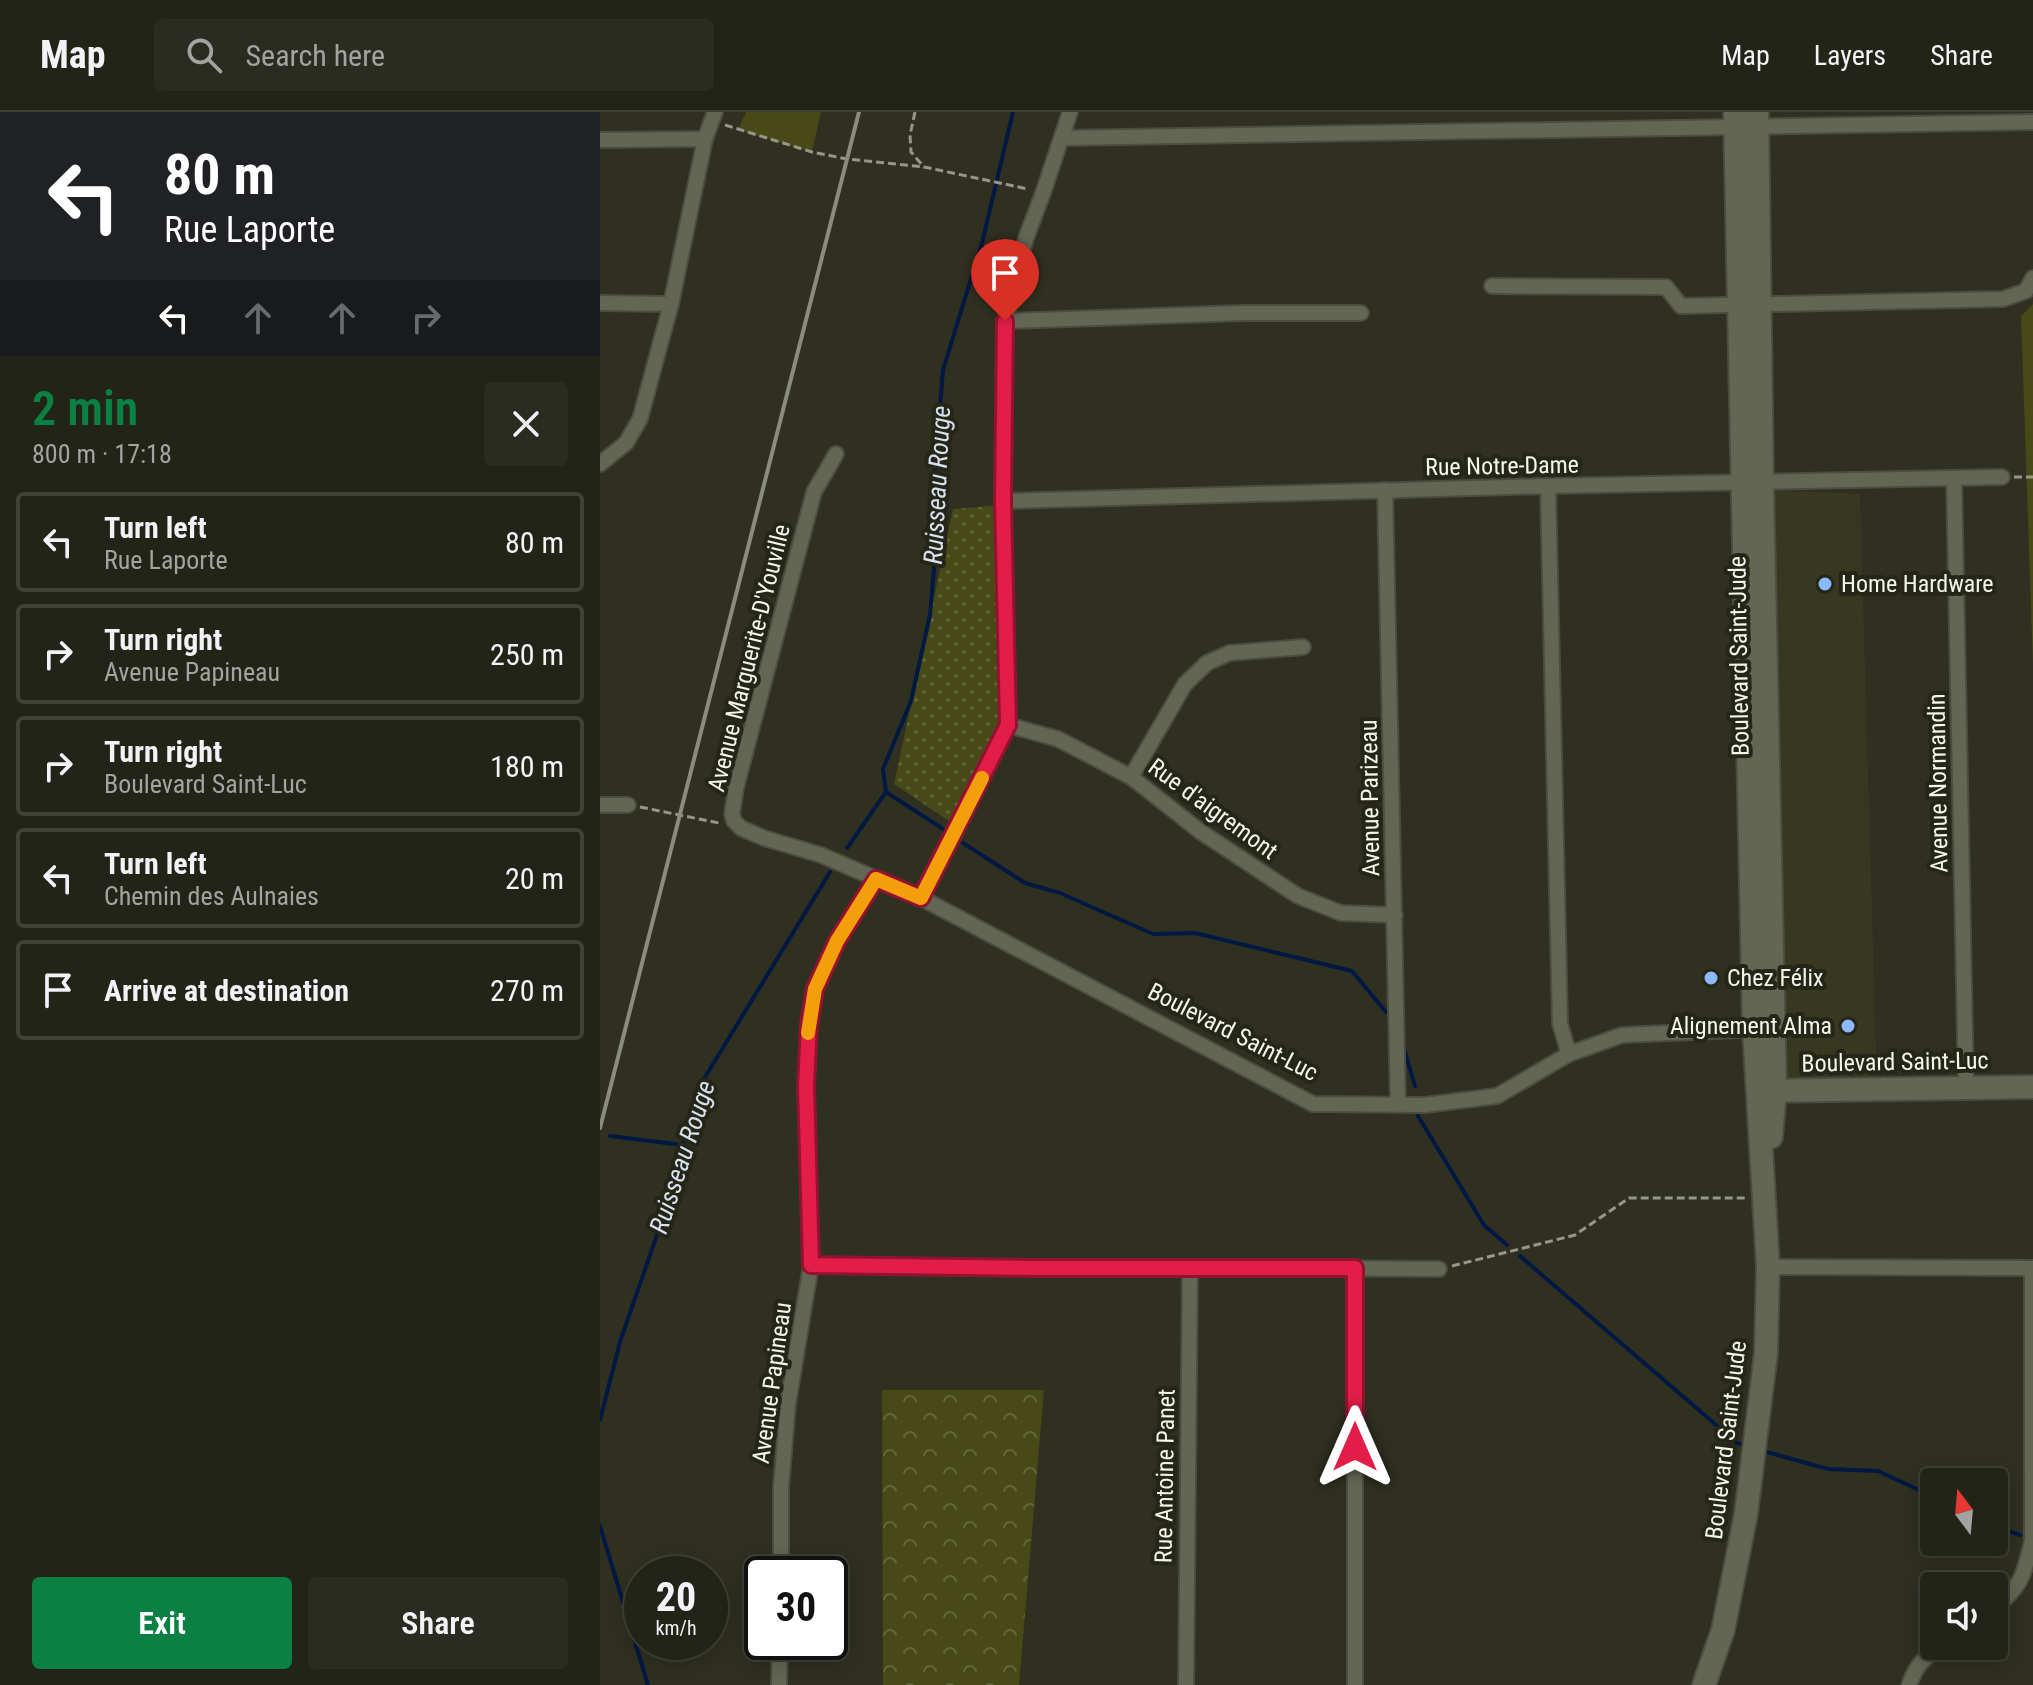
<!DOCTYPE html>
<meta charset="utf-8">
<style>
body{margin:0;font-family:"Roboto Condensed",sans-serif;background:#2b2c21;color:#f1f3f6;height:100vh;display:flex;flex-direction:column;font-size:30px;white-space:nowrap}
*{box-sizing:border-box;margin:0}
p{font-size:26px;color:#a3a4a2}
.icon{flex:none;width:44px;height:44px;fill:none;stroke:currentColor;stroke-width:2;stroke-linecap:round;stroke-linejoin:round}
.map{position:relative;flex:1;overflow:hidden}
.panel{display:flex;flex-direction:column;background:#232418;width:600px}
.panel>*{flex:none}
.top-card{background:#202124;color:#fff;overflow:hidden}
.needle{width:52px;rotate:344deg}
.controls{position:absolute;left:1320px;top:1356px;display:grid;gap:16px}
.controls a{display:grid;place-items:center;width:88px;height:88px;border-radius:8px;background:#232418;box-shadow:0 4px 20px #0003,0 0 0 2px #404137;font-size:40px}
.speed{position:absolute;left:24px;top:1444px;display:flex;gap:16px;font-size:40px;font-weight:700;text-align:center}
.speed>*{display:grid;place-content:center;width:104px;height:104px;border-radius:50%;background:#232418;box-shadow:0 4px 20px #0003,0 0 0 2px #404137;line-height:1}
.speed small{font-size:20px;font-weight:400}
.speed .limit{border:4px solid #111;border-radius:12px;background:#fff;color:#111}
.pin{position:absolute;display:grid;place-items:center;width:68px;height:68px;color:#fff;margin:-82px -34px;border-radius:50% 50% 50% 0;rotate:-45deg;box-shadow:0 0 8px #0007}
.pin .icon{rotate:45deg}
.me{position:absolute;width:88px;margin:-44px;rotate:0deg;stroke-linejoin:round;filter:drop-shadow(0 0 6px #0008)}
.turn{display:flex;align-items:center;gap:28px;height:168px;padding:0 32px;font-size:36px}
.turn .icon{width:104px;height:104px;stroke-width:2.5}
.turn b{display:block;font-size:56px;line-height:68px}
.lanes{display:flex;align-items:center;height:76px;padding:0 32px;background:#0003;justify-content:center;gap:40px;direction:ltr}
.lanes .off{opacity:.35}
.round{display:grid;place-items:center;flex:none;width:84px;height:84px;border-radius:8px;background:#2b2c21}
.head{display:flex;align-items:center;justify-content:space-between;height:136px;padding:0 32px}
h1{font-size:48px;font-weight:600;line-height:60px;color:#0b8043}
.action{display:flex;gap:16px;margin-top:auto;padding:16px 32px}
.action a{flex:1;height:92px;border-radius:8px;background:#0b8043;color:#fff;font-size:32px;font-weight:600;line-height:92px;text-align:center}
.action a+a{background:#2b2c21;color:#f1f3f6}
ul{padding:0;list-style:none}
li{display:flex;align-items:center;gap:24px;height:100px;margin:0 16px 12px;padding:0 16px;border:4px solid #404137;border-radius:8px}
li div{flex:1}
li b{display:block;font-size:30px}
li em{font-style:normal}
header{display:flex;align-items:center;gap:48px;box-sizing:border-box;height:112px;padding:0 40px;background:#232418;border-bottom:2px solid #404137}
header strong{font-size:38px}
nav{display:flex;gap:44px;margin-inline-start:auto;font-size:28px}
.search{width:560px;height:72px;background:#2b2c21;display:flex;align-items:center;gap:20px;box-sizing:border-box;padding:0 28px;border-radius:8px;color:#a3a4a2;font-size:30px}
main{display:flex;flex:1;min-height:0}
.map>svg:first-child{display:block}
.built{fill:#363822}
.grass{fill:url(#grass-dots)}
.forest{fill:url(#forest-crowns)}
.park{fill:#474a17}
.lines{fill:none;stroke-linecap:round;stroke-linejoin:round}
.stream{stroke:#001842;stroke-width:4}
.street-casing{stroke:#4c4d3f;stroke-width:18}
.secondary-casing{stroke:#4c4d3f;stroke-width:26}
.path{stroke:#96978a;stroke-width:3;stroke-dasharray:8 4;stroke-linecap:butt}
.street{stroke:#646654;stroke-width:14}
.secondary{stroke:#646654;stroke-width:22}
.rail{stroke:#8b8c7f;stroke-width:4}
.route-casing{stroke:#92132f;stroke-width:20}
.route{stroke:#e11d48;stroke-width:14}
.slow{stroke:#f59e0b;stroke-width:14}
.poi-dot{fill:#8cb9fc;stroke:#252617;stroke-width:3}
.labels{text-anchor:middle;stroke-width:8;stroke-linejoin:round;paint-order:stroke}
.street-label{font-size:24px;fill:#f4f5eb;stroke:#252617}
.poi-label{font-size:24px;fill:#f4f5eb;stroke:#252617;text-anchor:start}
.water-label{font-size:26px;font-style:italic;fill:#d7e1f0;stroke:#252617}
</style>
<header>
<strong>Map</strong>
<div class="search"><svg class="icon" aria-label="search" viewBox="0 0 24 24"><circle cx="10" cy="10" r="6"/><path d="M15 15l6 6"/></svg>Search here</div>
<nav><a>Map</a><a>Layers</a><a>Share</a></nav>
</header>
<main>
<section class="panel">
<div class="top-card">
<div class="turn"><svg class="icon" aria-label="left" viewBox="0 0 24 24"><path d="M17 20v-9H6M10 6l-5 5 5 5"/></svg><div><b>80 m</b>Rue Laporte</div></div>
<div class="lanes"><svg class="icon" aria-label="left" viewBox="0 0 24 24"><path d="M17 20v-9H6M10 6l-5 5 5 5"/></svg><svg class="icon off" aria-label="ahead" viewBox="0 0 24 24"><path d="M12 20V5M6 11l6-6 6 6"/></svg><svg class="icon off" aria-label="ahead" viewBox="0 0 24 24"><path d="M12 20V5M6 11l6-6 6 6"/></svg><svg class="icon off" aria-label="right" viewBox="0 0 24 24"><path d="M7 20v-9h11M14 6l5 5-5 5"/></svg></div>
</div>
<div class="head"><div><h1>2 min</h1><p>800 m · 17:18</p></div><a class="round"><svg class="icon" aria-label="close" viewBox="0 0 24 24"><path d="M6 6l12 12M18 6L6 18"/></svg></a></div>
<ul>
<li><svg class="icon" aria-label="left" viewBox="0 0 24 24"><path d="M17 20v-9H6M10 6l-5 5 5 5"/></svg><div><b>Turn left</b><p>Rue Laporte</p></div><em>80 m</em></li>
<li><svg class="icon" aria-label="right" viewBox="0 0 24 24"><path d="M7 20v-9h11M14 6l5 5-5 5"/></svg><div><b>Turn right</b><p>Avenue Papineau</p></div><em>250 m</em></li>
<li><svg class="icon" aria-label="right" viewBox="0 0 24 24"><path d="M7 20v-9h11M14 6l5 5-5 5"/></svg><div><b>Turn right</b><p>Boulevard Saint-Luc</p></div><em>180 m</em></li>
<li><svg class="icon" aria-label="left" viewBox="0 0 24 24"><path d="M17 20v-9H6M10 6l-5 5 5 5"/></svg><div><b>Turn left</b><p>Chemin des Aulnaies</p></div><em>20 m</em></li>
<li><svg class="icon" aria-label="arrive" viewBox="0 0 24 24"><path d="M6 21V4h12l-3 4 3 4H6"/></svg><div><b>Arrive at destination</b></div><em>270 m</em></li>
</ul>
<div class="action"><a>Exit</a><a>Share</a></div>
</section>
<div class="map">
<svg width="1433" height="1573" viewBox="0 0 1433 1573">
<defs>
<pattern id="grass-dots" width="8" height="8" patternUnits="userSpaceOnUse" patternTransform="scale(2)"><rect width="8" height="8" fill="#474a17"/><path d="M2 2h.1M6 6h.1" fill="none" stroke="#626539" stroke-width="1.8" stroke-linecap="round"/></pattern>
<pattern id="forest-crowns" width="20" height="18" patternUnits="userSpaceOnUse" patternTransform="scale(2)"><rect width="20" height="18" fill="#474a17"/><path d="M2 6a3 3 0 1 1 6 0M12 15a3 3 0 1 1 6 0" fill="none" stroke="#626539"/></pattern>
</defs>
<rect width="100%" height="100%" fill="#2f3020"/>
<path class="built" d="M1165,377l95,5 17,592 -98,2z"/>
<path class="grass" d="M393,394l15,219 -50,102 -64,-43 59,-275z"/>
<path class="forest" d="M282,1278h162l-25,295h-136z"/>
<g class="park">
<path d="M146,0h75l-9,40 -74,-22z"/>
<path d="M1433,192v361l-12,-349z"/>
</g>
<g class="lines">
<g class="stream">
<path d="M286,680l57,37"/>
<path d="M363,731l62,40 35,10 93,41 42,-1 157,38 34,41"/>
<path d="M247,736l39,-56 -3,-23 28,-68 19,-86 9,-105 -5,-27 9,-113 39,-127 31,-131"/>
<path d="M802,930l13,44"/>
<path d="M818,1004l66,109 23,20"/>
<path d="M10,1024l73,9"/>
<path d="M920,1144l217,187 4,1"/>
<path d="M0,1308l20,-78 61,-177 2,-20 16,-58 131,-215"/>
<path d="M1167,1340l61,17 50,2 56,26"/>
<path d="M0,1414l48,159"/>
<path d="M1394,1414l26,9"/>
</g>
<g class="street-casing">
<g id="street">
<path d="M462,26l971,-16"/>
<path d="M0,28l105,-1"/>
<path d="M892,174l174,1 15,19 322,-7 23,-8 7,-13"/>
<path d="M0,191l71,1"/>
<path d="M405,209l238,-8h118"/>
<path d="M236,342l-22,38 -78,296 -4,26 2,7 7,7 23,10 57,17 100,43 392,206 112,1 72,-9 72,-42 53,-19 139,-6"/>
<path d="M0,352l26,-21 14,-24 31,-115 34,-165 10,-27"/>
<path d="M1354,366l12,609"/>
<path d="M948,374l12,538 9,30"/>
<path d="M785,378l13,614"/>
<path d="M403,389l545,-15 454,-9"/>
<path d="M408,613l50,14 73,38 70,55 97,64 43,17 54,2"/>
<path d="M531,665l54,-93 22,-21 22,-10 74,-6"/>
<path d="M0,693h28"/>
<path d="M321,786l87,-173 -5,-224 2,-180 21,-83 17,-45 27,-81"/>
<path d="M211,1153l223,3 116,-1 289,2"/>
<path d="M1168,1155l265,1"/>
<path d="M755,1156v417"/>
<path d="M181,1462v-87l7,-83 23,-139 -5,-180 3,-60 6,-36 22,-48 39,-62"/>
<path d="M1394,1496c28,-21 30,-34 38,-67v-273"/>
<path d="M179,1573l1,-43"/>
<path d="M586,1573l4,-417"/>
<path d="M1309,1573c7,-19 15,-28 32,-39"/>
</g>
</g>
<g class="secondary-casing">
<g id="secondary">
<path d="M1157,0l5,371 13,607 -4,47"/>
<path d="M1162,979l271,-4"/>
<path d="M1104,1573l19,-55 23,-116 20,-161 2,-86 -14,-239 -19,-916"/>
</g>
</g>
<g class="path">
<path d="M315,0l-5,23 1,17 13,15 104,22"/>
<path d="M125,13l87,27 35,7 77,8"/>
<path d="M1414,365h19"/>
<path d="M40,695l79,16"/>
<path d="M852,1154l123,-31 54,-37h116"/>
</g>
<use href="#street" class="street"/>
<use href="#secondary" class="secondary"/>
<path class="rail" d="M0,1016l259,-1016"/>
</g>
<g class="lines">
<g class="route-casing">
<path id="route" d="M405,209l-2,180 5,224 -87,173 -45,-19 -39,62 -22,48 -6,36 -3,60 5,180 223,3h321v179"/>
</g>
<use href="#route" class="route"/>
<path class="slow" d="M208,921l7,-44 22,-48 39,-62 45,19 61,-120"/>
</g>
<g class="poi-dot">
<circle cx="1225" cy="472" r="8"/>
<circle cx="1111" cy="866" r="8"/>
<circle cx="1248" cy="914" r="8"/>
</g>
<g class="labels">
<g class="street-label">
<text transform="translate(902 354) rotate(-1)" y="8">Rue Notre-Dame</text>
<text transform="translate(1139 544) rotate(-91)" y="8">Boulevard Saint-Jude</text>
<text transform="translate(149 546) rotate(-76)" y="8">Avenue Marguerite-D'Youville</text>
<text transform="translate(1338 671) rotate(-91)" y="8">Avenue Normandin</text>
<text transform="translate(770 686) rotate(-91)" y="8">Avenue Parizeau</text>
<text transform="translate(613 697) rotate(36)" y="8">Rue d'aigremont</text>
<text transform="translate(633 920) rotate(27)" y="8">Boulevard Saint-Luc</text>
<text transform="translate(1295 950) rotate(-1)" y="8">Boulevard Saint-Luc</text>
<text transform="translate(172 1271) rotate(-82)" y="8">Avenue Papineau</text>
<text transform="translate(1126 1328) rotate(-83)" y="8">Boulevard Saint-Jude</text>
<text transform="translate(565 1364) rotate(-89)" y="8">Rue Antoine Panet</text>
</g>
<g class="poi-label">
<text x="1241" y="480">Home Hardware</text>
<text x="1127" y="874">Chez Félix</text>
<text x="1232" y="922" text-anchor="end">Alignement Alma</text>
</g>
<g class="water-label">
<text transform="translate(337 373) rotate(-87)" y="9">Ruisseau Rouge</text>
<text transform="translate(82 1045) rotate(-72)" y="9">Ruisseau Rouge</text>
</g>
</g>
</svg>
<div class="controls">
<a><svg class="needle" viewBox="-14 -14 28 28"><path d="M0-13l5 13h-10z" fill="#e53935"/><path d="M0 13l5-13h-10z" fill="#a3a4a2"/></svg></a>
<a><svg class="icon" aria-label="sound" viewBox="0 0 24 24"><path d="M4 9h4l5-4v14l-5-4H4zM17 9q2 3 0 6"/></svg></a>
</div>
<div class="speed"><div>20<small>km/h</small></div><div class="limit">30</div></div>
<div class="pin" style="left:405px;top:209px;background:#d93025"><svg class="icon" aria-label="arrive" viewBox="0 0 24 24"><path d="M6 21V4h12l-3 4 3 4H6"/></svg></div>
<svg class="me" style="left:755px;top:1335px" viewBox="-20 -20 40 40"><path d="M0-17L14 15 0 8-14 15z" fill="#e11d48" stroke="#fff" stroke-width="4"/></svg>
</div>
</main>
